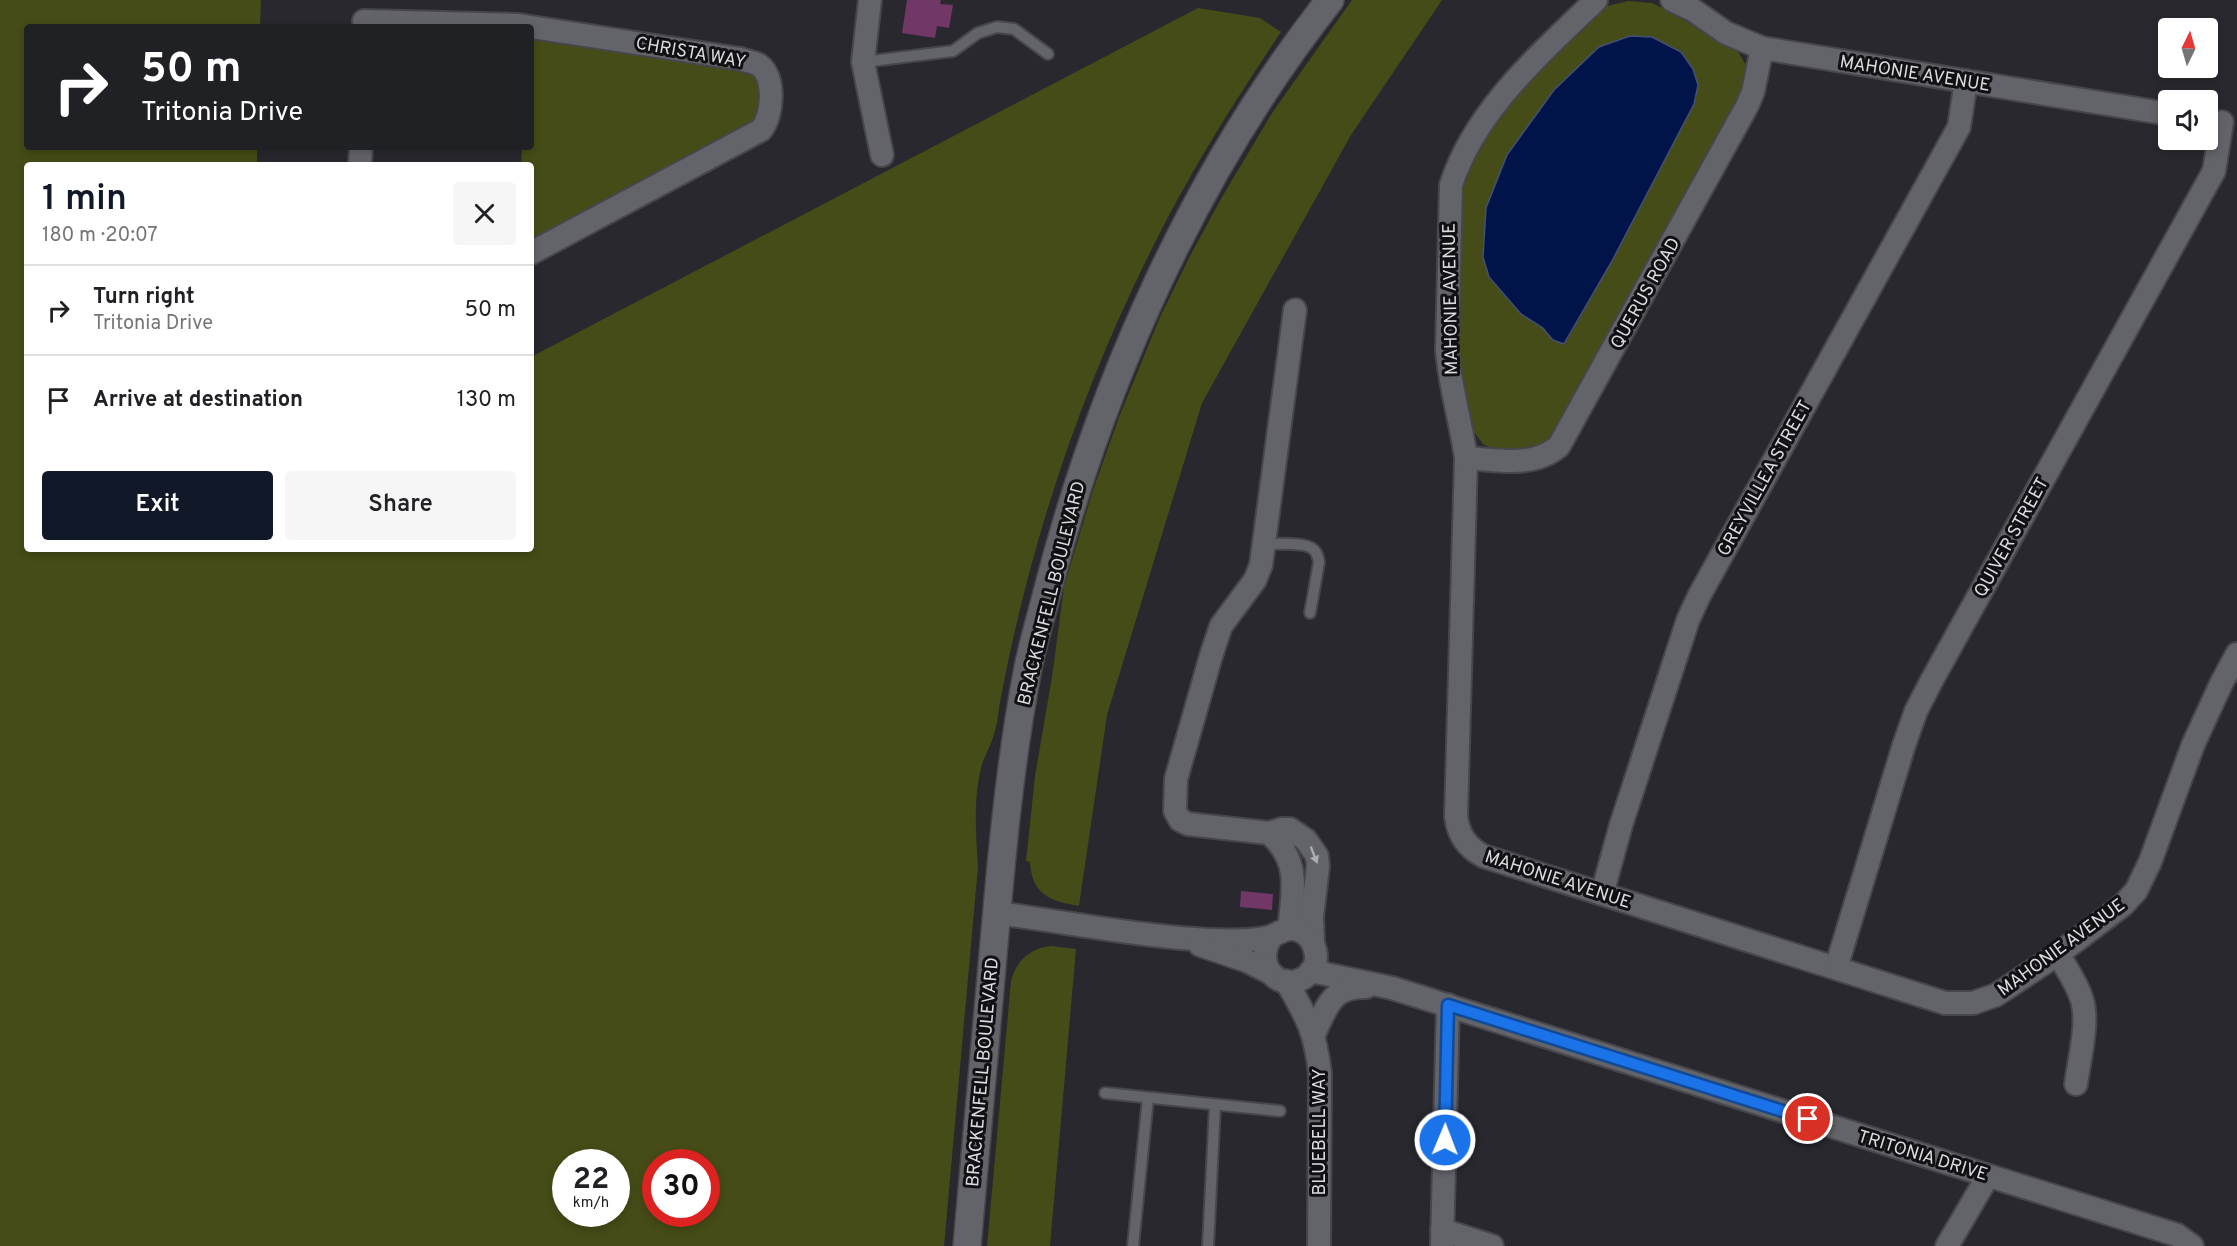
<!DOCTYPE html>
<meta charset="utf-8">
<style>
body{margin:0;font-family:Overpass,sans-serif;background:#f6f6f6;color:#202124;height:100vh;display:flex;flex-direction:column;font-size:22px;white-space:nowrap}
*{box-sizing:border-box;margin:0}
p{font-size:20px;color:#757577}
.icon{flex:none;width:33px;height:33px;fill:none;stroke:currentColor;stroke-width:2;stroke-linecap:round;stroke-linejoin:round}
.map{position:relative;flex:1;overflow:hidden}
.drawer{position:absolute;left:24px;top:162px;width:510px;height:390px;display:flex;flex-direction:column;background:#fff;border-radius:6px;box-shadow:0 3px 9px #0003}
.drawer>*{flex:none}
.hud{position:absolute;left:24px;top:24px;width:510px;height:126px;border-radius:6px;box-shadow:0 3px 9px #0003;background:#202124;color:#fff;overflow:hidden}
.needle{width:39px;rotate:5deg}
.fabs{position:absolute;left:2158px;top:18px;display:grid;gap:12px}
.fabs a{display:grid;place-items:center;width:60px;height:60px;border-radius:6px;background:#fff;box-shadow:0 3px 9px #0003;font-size:30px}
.speed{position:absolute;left:552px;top:1149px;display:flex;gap:12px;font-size:30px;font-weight:700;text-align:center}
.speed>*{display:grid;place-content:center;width:78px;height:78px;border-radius:50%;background:#fff;box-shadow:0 3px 9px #0003;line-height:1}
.speed small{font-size:15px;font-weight:400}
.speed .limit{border:9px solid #d22;background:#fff;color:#111}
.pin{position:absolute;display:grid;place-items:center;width:51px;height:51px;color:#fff;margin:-26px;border:3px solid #fff;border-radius:50%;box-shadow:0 2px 6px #0007}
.me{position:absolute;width:66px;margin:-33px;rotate:1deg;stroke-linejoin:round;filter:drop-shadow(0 0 4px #0008)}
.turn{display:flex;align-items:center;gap:21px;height:126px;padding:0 18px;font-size:27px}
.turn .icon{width:78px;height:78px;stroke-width:2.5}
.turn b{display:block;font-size:42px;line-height:51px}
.round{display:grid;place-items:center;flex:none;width:63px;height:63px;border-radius:6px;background:#f6f6f6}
.summary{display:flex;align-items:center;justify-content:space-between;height:102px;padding:0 18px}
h1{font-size:36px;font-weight:600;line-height:45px;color:#111827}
.primary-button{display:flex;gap:12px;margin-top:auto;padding:12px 18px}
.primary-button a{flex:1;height:69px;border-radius:6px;background:#111827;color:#fff;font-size:24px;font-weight:600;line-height:69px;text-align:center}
.primary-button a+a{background:#f6f6f6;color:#202124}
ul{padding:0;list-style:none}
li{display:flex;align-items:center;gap:18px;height:90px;padding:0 18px;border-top:2px solid #e0e0e0}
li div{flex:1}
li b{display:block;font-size:22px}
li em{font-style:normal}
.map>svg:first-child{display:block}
.green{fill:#464c17;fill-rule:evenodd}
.water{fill:#001449;stroke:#425076;stroke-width:1.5}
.building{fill:#713766}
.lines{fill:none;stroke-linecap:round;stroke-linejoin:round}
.service-casing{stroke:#46464b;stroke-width:14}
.minor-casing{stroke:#46464b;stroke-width:26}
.tertiary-casing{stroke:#46464b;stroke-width:30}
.service{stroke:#63636a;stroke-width:10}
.minor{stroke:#63636a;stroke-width:22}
.tertiary{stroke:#63636a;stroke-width:27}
.oneway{fill:#acacb1}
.route-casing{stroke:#114b97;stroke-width:15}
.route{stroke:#1a73e8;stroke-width:10}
.labels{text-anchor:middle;stroke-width:6;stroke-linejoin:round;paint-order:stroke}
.street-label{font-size:18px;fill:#dcdce0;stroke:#111114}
</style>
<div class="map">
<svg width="2237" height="1246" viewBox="0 0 2237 1246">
<rect width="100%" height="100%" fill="#28282e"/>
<g class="green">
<path d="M0,0h261l-1,27h-233v120h230v18h-230v384h504v-192l667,-349 62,10 21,14c-41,61 -81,124 -115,189 -80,153 -136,317 -167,487 -1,8 -2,18 -5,26 -3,12 -10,22 -13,34 -8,33 -5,66 -3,99l-34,379h-944zM616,1162v52h-50v-52zM706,1162v52h-50v-52z"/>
<path d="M1352,0h90l-91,135 -149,268 -95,312 -28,191c-29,-5 -47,-11 -49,-44l-4,-1 9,-85 17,-99 12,-90 28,-94 27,-76 41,-100 30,-61 32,-59 52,-87z"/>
<path d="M1628,1l24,2 10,5 75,42 9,15 1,17 -190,352 -21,16 -39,1 -14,-7 -9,-12 -17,-62 1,-175 10,-32 57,-81 78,-75zM1694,104l-82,157 -47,83 -12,-4 -10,-12 -22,-14 -32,-37 -6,-20z"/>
<path d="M531,37l218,36c16,11 14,33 9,49l-221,119 -6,-11v-65h-10l1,-18h9z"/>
<path d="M1051,946l25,3 -26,297h-63l24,-265c5,-20 19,-33 40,-35z"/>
</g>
<path class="water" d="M1630,36l22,1 29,15 12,17 5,16 -4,19 -82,157 -48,83 -11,-4 -10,-12 -22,-14 -32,-37 -6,-20 3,-49 21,-53 47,-65 45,-43z"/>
<g class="building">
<path d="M907,0h34l-1,4 13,1 -4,23 -12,-2 -2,12 -33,-5z"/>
<path d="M1241,891l32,3 -1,16 -32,-3z"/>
</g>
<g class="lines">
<g class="service-casing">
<g id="service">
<path d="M863,62l90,-11 25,-18 19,-6 17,2 34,25"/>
<path d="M1266,544c11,0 39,-2 47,5 4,3 5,8 6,13l-9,51"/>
<path d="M1105,1093l175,18"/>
<path d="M1133,1246l15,-148"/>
<path d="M1208,1246l7,-141"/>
</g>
</g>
<g class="minor-casing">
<g id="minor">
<path d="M870,0l-7,62 19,93"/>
<path d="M1596,0c-55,53 -121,110 -145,185l-4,165c3,37 14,72 19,108l-10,359c3,19 11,30 27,39l462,147h28l23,-8 62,-41 65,-49 13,-14 14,-29 43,-117 28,-61 16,-30"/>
<path d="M1672,0l21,10 33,23 36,15 407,66"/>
<path d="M364,21l154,4 223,34c5,2 13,3 18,6 17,12 14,51 2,65l-230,123"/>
<path d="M360,165l1,-18"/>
<path d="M1295,310l-34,255 -6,15 -34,46 -10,30 -35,123 -1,32 5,9 8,4 81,9 13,-4h8l16,11 11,16 1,10 -6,51 1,26"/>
<path d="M1466,458c31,2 68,10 93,-12l188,-340 6,-14 9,-44"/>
<path d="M1269,833c32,28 24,58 20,96"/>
<path d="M1602,894l19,-69 67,-205 11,-24 260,-469 7,-46"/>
<path d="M997,913c61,8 123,20 184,25 22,2 72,5 91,-2 9,-4 15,-9 26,-6 17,6 25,32 10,45 -26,21 -57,-9 -36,-39"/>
<path d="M1200,945l47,16 22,11"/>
<path d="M2058,954c8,14 19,29 24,46 7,23 -3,60 -6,84"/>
<path d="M1836,968l68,-223 12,-34 16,-31 282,-509 8,-49"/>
<path d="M1311,971l81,17 785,247 15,11"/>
<path d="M1286,981c21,36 29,50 34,92l-1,173"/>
<path d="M1314,1034c13,-27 17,-48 52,-47"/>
<path d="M1442,1230l50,16"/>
<path d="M1442,1246l6,-241"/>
<path d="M1947,1246l41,-70"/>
</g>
</g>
<g class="tertiary-casing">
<path id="tertiary" d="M967,1246c8,-97 17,-194 26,-291 8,-92 16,-185 33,-276 5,-31 15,-61 22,-90 54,-209 148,-419 282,-589"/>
</g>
<use href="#service" class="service"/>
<use href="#minor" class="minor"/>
<use href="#tertiary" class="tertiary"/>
</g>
<defs><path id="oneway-solid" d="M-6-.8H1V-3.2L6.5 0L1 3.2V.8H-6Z" transform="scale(1.5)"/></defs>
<use class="oneway" href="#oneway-solid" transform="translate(1314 855) rotate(69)"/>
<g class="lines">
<g class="route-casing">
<path id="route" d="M1445,1140l3,-135 360,114"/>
</g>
<use href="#route" class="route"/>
</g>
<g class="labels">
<g class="street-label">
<text transform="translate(691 52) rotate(10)" y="6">CHRISTA WAY</text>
<text transform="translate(1915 73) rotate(9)" y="6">MAHONIE AVENUE</text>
<text transform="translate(1645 293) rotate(-61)" y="6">QUERUS ROAD</text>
<text transform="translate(1450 299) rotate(-91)" y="6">MAHONIE AVENUE</text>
<text transform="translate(1764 478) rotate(-61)" y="6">GREYVILLEA STREET</text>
<text transform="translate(2011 537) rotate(-61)" y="6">QUIVER STREET</text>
<text transform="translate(1051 593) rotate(-76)" y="6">BRACKENFELL BOULEVARD</text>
<text transform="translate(1558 879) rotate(18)" y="6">MAHONIE AVENUE</text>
<text transform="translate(2061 947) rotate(-36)" y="6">MAHONIE AVENUE</text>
<text transform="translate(982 1072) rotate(-85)" y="6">BRACKENFELL BOULEVARD</text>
<text transform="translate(1319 1132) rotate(-90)" y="6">BLUEBELL WAY</text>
<text transform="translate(1923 1155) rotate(17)" y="6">TRITONIA DRIVE</text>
</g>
</g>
</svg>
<div class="fabs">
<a><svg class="needle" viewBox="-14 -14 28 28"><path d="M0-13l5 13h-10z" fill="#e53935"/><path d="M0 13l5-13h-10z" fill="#757577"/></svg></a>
<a><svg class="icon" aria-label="sound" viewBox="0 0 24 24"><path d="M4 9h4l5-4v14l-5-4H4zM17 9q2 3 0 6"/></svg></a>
</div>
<div class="speed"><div>22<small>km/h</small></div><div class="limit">30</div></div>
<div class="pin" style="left:1808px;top:1119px;background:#d93025"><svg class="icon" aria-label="arrive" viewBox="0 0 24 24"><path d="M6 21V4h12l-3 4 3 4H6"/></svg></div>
<svg class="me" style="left:1445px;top:1140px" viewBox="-20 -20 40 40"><circle r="17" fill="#1a73e8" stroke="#fff" stroke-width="3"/><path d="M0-11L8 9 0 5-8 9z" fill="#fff"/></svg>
<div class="hud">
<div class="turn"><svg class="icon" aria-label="right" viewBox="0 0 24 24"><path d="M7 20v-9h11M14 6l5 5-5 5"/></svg><div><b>50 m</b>Tritonia Drive</div></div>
</div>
<section class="drawer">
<div class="summary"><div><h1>1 min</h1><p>180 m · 20:07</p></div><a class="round"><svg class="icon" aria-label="close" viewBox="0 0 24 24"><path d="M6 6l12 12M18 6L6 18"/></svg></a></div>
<ul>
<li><svg class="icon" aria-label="right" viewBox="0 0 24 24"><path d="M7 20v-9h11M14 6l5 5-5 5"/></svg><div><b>Turn right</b><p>Tritonia Drive</p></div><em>50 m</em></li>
<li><svg class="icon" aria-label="arrive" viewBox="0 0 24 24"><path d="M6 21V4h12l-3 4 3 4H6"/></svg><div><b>Arrive at destination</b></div><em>130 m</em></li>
</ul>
<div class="primary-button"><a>Exit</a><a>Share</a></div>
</section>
</div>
